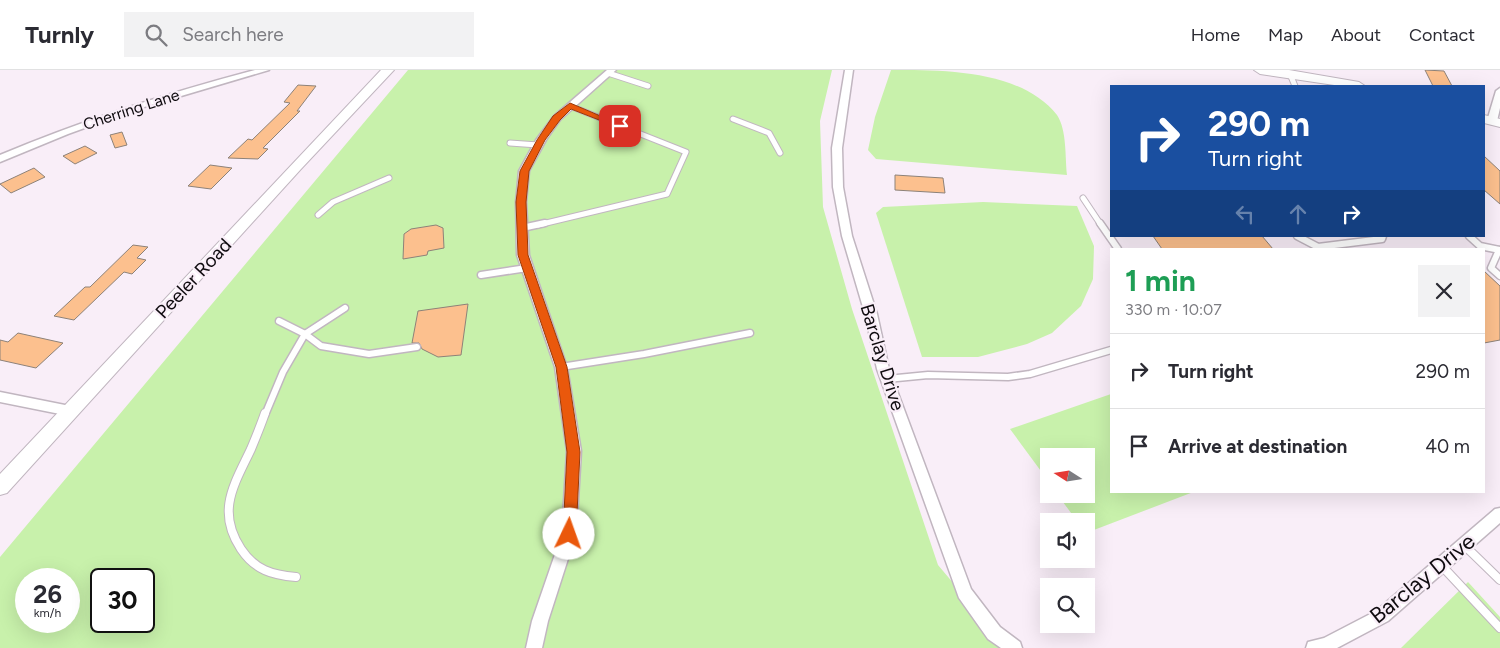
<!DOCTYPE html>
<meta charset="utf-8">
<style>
body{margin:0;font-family:Figtree,sans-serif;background:#f2f2f3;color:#2b2b33;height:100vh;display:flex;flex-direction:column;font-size:19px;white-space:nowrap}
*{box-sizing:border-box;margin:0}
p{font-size:16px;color:#7c7c81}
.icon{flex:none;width:28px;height:28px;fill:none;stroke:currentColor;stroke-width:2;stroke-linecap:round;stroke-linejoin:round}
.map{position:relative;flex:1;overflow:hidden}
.details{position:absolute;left:1110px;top:178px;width:375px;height:245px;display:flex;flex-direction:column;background:#fff;border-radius:0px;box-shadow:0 5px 20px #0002}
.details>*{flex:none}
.top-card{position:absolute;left:1110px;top:15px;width:375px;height:152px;border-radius:0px;box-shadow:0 5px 20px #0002;background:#1a4fa0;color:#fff;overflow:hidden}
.needle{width:32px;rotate:282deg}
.controls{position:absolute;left:1040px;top:378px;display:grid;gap:10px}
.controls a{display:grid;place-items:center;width:55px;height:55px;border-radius:0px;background:#fff;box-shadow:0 5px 20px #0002;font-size:25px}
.speed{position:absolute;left:15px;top:498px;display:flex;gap:10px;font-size:25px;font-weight:700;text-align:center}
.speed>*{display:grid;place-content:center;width:65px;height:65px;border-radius:50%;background:#fff;box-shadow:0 5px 20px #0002;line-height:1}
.speed small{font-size:12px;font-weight:400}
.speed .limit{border:2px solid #111;border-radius:8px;background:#fff;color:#111}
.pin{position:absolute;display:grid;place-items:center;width:42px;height:42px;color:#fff;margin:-21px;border-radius:10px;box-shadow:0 2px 8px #0006}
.me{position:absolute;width:55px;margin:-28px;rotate:3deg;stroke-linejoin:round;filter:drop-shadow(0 0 4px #0008)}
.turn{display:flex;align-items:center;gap:18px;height:105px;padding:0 15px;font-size:22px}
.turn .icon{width:65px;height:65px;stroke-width:2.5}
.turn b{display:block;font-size:35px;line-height:42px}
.lanes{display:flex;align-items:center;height:48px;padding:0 15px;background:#0003;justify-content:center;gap:25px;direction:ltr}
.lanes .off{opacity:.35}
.round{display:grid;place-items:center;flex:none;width:52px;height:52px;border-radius:0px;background:#f2f2f3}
.headline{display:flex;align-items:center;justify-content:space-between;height:85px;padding:0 15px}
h1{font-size:30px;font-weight:700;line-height:38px;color:#1e9e55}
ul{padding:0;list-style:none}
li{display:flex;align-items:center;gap:15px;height:75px;padding:0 15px;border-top:1px solid #e1e1e2}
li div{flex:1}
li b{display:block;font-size:19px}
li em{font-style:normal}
header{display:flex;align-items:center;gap:30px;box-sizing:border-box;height:70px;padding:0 25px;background:#fff;border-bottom:1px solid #e1e1e2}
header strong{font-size:24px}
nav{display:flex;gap:28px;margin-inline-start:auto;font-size:18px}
.search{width:350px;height:45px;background:#f2f2f3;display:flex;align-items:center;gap:12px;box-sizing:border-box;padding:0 18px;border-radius:0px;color:#7c7c81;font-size:19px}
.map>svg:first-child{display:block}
.green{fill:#c8f1ab;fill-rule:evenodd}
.building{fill:#fcc08e;stroke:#8d8279}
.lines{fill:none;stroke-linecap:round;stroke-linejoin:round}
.lane-far2-casing{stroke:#c1b6c0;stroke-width:7}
.lane-far1-casing{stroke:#c1b6c0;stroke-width:9}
.lane-casing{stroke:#c1b6c0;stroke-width:10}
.street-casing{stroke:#c1b6c0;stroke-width:3}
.secondary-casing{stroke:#c1b6c0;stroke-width:2}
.lane-far2{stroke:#fff;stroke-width:5}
.lane-far1{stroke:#fff;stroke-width:6}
.lane{stroke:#fff;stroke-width:8}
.street{fill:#fff;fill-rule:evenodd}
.secondary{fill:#fff;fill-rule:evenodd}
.route{fill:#ea580c;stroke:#983908}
.labels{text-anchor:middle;stroke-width:4.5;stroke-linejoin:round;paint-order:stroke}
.far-street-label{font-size:16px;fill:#0f0b0f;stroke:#f9eef8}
.street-label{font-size:19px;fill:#0f0b0f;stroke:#f9eef8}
.near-street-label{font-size:22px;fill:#0f0b0f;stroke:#f9eef8}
</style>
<header>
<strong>Turnly</strong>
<div class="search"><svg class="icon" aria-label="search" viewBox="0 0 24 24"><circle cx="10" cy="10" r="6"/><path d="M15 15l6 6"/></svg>Search here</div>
<nav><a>Home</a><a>Map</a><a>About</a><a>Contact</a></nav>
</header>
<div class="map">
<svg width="1500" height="578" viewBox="0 0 1500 578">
<rect width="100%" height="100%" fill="#f9eef8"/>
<g class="green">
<path d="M408,0h424l-12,51 3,86 29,102 86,256 70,83h-1008v-91zM26,509h43v42h-43zM101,509h43v42h-43z"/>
<path d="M891,0c55,0 130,0 166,45 10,15 8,42 10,60l-191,-16 -8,-9 7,-33z"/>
<path d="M983,132l94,4 17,40 -1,33 -12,27 -29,27 -25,11 -49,13h-56l-46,-144 7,-6z"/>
<path d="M1111,324v97h85l-110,42v-12h-9l-20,-27h29v-38h-37v26l-39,-53z"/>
<path d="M1468,512l32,35v31h-99z"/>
</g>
<g class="building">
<path d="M1425,0l19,1 8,15h-19z"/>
<path d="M298,15l18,1 -19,25h3l-37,37 5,1 -10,10 -30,-1 20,-19 4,1 38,-37 -6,-1z"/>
<path d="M122,62l5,13 -12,3 -5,-13z"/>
<path d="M85,76l12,7 -22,11 -12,-8z"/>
<path d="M1484,86l16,15v33l-16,-14z"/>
<path d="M210,95l22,3 -21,21 -23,-3z"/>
<path d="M34,98l11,9 -34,16 -11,-9z"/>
<path d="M895,105l48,3 2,15 -50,-3z"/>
<path d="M436,155l7,3 1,20 -16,3 -1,4 -24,4 1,-25 7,-5z"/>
<path d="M1153,166h109l11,13h-111z"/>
<path d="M133,175l15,2 -11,11 9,2 -14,14 -8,-2 -50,48 -20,-4 31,-29h5z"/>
<path d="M1484,201l16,15v54l-16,3z"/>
<path d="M468,234l-7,51 -23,2 -16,-8 -3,-6h-7l6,-32z"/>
<path d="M18,263l45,10 -27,25 -36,-8v-20l8,2z"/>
</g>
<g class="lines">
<g class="lane-far2-casing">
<g id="lane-far2">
<path d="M608,3l40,13"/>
<path d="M1290,4l5,12"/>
<path d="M733,49l36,14 11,20"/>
<path d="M510,73l28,2"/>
<path d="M1083,128l18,27"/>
<path d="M318,145l15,-13 56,-24"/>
<path d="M538,155l129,-31 19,-42 -116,-46"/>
</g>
</g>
<g class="lane-far1-casing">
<g id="lane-far1">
<path d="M1100,153l18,26"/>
<path d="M522,158l23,-5"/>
<path d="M1297,166l21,11 64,-8 1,-3"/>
<path d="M1469,166l11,10 20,4"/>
<path d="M1499,180l-8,18 9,8"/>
<path d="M481,205l46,-7"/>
<path d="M279,251l26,13 40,-26"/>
<path d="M561,297l83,-13 106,-21"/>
<path d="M887,309l41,-4 80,2 22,-3 81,-24"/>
<path d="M265,345l18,-43 22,-38 16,12 48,8 48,-7"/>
</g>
</g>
<g class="lane-casing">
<g id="lane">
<path d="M265,343c-4,12 -9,24 -14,36 -17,36 -35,62 -10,100 14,21 31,26 55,28"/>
<path d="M1464,475l36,35"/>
<path d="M1441,495l59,63"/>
</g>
</g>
<g class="street-casing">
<g id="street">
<path d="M255,0h14l-135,40 -66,24 -68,28v-7c83,-35 168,-62 255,-85z"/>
<path d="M607,0h9l-56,50 -14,20 -17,31 -3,31 3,53 38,112 14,84 -5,83 -28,87 -6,27h-16l6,-27 30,-87 5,-83 -12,-84 -38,-112 -1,-53 3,-31 17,-31 18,-24z"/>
<path d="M845,0h8l-11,78 1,39 9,49 25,78 12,55 82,220 29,38 20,15 2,6h-21l-13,-9 -29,-41 -82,-229 -12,-55 -23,-78 -9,-49 -1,-39z"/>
<path d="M1500,18v20l-3,13 -5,3 -3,-1 -2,-2 9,-30z"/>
<path d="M0,322l75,15 2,4 -2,4 -5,1 -70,-14z"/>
<path d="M1500,438v15l-112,98 -51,27h-31l2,-6 16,-4 52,-27 119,-102z"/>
</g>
</g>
<g class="secondary-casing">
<g id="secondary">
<path d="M381,0h13l-93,99 -294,324 -7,2v-21z"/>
<path d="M1254,0h35l70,12 6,4h-24l-81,-12z"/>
<path d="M1484,45l16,4v8l-16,-4z"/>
</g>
</g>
<use href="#lane-far2" class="lane-far2"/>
<use href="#lane-far1" class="lane-far1"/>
<use href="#lane" class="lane"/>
<use href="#street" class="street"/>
<use href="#secondary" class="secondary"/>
</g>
<path class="route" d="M570,33l54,23 -7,1 -46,-18 -11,11 -15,20 -16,31 -3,31 2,53 39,112 13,85 -4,82 -2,4 -5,2 -5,-2 -1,-4 4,-82 -11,-85 -38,-112 -2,-53 4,-31 17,-31 16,-24z"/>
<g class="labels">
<g class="far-street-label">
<text transform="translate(131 39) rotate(-18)" y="6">Cherring Lane</text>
</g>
<g class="street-label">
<text transform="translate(193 208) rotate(-47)" y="7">Peeler Road</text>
<text transform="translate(883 287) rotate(73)" y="7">Barclay Drive</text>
</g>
<g class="near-street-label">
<text transform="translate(1422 508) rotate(-39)" y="8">Barclay Drive</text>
</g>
</g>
</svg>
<div class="controls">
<a><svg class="needle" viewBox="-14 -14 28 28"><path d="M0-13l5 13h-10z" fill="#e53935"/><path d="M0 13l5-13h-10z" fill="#7c7c81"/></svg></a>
<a><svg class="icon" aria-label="sound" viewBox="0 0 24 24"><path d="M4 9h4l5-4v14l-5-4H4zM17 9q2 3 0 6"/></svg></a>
<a><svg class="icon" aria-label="search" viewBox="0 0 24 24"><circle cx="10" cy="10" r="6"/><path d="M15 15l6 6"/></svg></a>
</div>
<div class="speed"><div>26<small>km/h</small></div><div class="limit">30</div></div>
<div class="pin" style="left:620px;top:56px;background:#d93025"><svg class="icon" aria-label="arrive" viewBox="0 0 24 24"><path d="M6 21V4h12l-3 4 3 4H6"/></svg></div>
<svg class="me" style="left:569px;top:464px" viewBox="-20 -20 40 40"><circle r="19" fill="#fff"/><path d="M0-13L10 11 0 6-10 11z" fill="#ea580c"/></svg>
<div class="top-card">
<div class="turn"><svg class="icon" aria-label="right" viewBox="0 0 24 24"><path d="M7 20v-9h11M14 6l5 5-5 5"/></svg><div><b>290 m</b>Turn right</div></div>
<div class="lanes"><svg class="icon off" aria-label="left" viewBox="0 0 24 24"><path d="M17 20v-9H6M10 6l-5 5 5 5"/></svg><svg class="icon off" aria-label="ahead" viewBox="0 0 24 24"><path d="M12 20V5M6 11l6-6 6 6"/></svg><svg class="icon" aria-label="right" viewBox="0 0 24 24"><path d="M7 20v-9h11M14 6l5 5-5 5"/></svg></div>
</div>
<section class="details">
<div class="headline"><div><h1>1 min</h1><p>330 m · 10:07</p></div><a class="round"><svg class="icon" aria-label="close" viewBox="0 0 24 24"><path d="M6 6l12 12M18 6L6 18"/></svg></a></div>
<ul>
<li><svg class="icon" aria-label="right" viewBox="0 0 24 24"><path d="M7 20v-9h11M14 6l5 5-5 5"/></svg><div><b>Turn right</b></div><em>290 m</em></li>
<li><svg class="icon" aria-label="arrive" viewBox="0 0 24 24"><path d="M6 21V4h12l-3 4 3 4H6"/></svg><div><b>Arrive at destination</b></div><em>40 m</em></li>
</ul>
</section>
</div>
